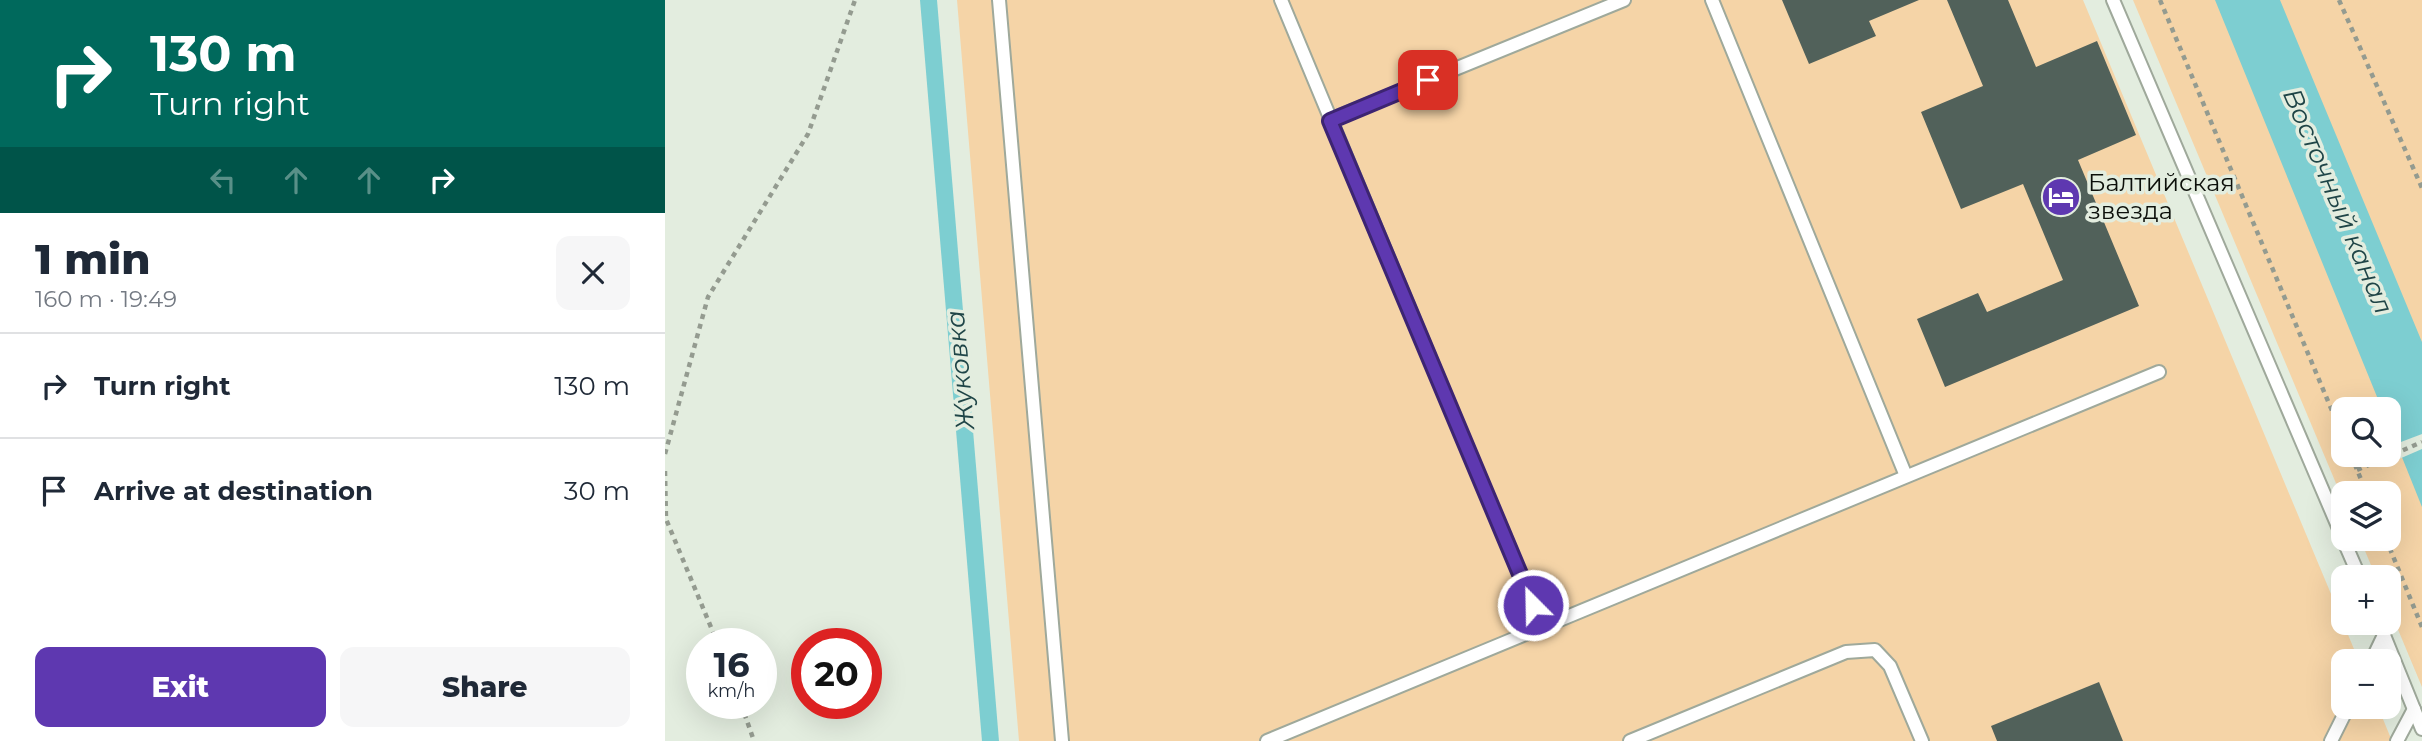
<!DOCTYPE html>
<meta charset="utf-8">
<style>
body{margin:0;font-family:Montserrat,sans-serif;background:#f6f6f7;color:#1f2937;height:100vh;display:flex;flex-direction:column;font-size:26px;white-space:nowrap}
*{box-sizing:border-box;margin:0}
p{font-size:23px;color:#747a83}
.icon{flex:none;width:38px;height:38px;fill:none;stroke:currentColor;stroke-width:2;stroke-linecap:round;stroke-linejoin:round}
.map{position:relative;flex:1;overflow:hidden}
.sheet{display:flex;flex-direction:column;background:#fff;width:665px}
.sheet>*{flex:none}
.top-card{background:#00695c;color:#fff;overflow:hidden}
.controls{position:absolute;left:1666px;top:397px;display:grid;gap:14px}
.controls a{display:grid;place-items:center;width:70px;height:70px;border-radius:14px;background:#fff;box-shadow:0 7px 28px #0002;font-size:35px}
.speed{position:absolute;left:21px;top:628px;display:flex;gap:14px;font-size:35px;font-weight:700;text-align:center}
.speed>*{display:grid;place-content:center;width:91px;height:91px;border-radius:50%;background:#fff;box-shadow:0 7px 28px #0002;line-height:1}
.speed small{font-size:18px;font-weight:400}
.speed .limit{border:10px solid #d22;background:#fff;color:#111}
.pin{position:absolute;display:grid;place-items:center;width:60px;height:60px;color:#fff;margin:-30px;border-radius:14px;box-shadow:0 4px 10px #0006}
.me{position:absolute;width:77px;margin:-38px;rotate:337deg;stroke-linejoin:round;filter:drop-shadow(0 0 5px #0008)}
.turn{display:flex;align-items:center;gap:24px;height:147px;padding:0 35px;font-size:32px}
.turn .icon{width:91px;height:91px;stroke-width:2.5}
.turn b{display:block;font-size:49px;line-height:60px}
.lanes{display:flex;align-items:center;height:66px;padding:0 35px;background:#0003;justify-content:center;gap:35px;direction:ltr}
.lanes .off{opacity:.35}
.round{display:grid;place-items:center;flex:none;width:74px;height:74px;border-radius:14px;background:#f6f6f7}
.summary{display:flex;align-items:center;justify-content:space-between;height:119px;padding:0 35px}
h1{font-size:42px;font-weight:800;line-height:52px}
.cta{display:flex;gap:14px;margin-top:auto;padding:14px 35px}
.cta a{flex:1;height:80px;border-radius:14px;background:#5e38b0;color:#fff;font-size:28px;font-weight:800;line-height:80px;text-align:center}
.cta a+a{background:#f6f6f7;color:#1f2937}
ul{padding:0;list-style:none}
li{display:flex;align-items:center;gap:21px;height:105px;padding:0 35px;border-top:2px solid #e0e1e3}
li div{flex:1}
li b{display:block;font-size:26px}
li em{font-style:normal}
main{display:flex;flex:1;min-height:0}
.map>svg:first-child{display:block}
.green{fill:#f5d4a7;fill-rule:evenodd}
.water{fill:#7dced1}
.pier{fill:#e3eddf}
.building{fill:#51615a}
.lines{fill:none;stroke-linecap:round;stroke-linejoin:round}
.lane-casing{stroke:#9fa99b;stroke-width:16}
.path{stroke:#949b90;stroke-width:4.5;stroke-dasharray:5 5;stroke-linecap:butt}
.lane{stroke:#fff;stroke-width:12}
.route-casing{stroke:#3d2472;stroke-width:18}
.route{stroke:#5e38b0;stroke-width:12}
.labels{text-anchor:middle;stroke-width:7;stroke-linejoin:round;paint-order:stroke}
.poi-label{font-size:24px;fill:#0c0f0a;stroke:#e3eddf;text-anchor:start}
.water-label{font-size:26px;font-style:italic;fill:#1f4547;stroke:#e3eddf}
</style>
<main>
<section class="sheet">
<div class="top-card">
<div class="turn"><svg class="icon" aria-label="right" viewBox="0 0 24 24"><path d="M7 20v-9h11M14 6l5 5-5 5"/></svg><div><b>130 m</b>Turn right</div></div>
<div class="lanes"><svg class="icon off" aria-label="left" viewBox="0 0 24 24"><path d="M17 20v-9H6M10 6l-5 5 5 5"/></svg><svg class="icon off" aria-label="ahead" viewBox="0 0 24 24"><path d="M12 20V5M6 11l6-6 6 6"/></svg><svg class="icon off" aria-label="ahead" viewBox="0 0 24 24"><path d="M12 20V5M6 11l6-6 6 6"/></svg><svg class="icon" aria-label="right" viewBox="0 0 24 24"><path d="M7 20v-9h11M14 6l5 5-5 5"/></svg></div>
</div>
<div class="summary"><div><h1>1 min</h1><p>160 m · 19:49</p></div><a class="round"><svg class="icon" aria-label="close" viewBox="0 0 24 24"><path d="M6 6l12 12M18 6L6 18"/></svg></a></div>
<ul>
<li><svg class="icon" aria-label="right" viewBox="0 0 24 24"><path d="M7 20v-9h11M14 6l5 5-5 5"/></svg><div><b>Turn right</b></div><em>130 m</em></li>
<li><svg class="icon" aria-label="arrive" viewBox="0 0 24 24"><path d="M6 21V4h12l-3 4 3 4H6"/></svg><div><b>Arrive at destination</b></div><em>30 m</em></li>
</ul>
<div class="cta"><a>Exit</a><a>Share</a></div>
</section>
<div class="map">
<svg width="1757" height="741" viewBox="0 0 1757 741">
<rect width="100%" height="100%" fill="#e3eddf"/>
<g class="green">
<path d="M292,0h1126l276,661 -16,1v45h35l14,34h-1373z"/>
<path d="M1468,0h289v687l-33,-79v-30l-13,-1 -16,-38h29v-45h-46v6zM1678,410h46v45h-46z"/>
</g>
<g class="water">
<path d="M255,0h17l62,741h-17z"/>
<path d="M1550,0h65l142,342v165l-33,-82v-15l-7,-1z"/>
</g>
<path class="pier" d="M1757,434v15l-23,10 -6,-14z"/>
<g class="building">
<path d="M1117,0h137l-50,21 7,15 -67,28z"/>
<path d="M1282,0h61l28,67 61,-26 39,94 -58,25 61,146 -194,81 -28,-68 61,-26 9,19 76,-32 -40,-96 -62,25 -40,-97 62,-26z"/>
<path d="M1434,682l24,59h-126l-6,-15z"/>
</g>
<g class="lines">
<g class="lane-casing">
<g id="lane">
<path d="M334,0l63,741"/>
<path d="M616,0l261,627"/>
<path d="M1047,0l194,476"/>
<path d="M1448,0l230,538"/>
<path d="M665,120l294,-120"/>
<path d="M1678,539l17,39"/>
<path d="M1714,623l43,106"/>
<path d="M1706,662l13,-27"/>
<path d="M602,741l892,-369"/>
<path d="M965,741l216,-89 29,-2 15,16 32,75"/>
<path d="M1666,741l17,-34"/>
<path d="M1732,741l17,-32"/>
</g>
</g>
<g class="path">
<path d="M1495,0l183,437"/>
<path d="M1674,0l83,188"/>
<path d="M0,454l43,-157 100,-163 47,-134"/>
<path d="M1686,455l16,39"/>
<path d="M1692,470l65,-28"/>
<path d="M0,471l1,48 52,125"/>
<path d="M1721,539l36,88"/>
<path d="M76,704l13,37"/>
</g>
<use href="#lane" class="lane"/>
</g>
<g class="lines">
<g class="route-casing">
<path id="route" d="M763,80l-98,41 203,484"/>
</g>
<use href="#route" class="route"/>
</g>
<defs>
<g id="hotel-disc" transform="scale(2.0125)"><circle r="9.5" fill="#5e38b0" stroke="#e3eddf"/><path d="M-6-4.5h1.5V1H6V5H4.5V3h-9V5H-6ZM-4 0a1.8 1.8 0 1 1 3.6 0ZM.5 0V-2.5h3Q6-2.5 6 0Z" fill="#fff"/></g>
</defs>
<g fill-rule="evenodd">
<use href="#hotel-disc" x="1396" y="197"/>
</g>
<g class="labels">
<g class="poi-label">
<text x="1423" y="191">Балтийская<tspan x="1423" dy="28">звезда</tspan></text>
</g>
<g class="water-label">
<text transform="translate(1673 201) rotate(67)" y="9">Восточный канал</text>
<text transform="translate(295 370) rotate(-95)" y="9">Жуковка</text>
</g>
</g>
</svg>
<div class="controls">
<a><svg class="icon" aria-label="search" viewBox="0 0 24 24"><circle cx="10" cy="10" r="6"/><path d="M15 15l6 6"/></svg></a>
<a><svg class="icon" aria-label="layers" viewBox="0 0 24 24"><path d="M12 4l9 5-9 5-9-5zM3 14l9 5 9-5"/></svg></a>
<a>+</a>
<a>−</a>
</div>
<div class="speed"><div>16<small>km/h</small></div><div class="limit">20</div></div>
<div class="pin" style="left:763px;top:80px;background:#d93025"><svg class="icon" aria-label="arrive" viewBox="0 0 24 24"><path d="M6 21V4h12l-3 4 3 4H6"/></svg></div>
<svg class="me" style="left:868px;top:605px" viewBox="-20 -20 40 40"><circle r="17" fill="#5e38b0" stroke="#fff" stroke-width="3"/><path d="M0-11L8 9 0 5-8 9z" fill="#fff"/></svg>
</div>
</main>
